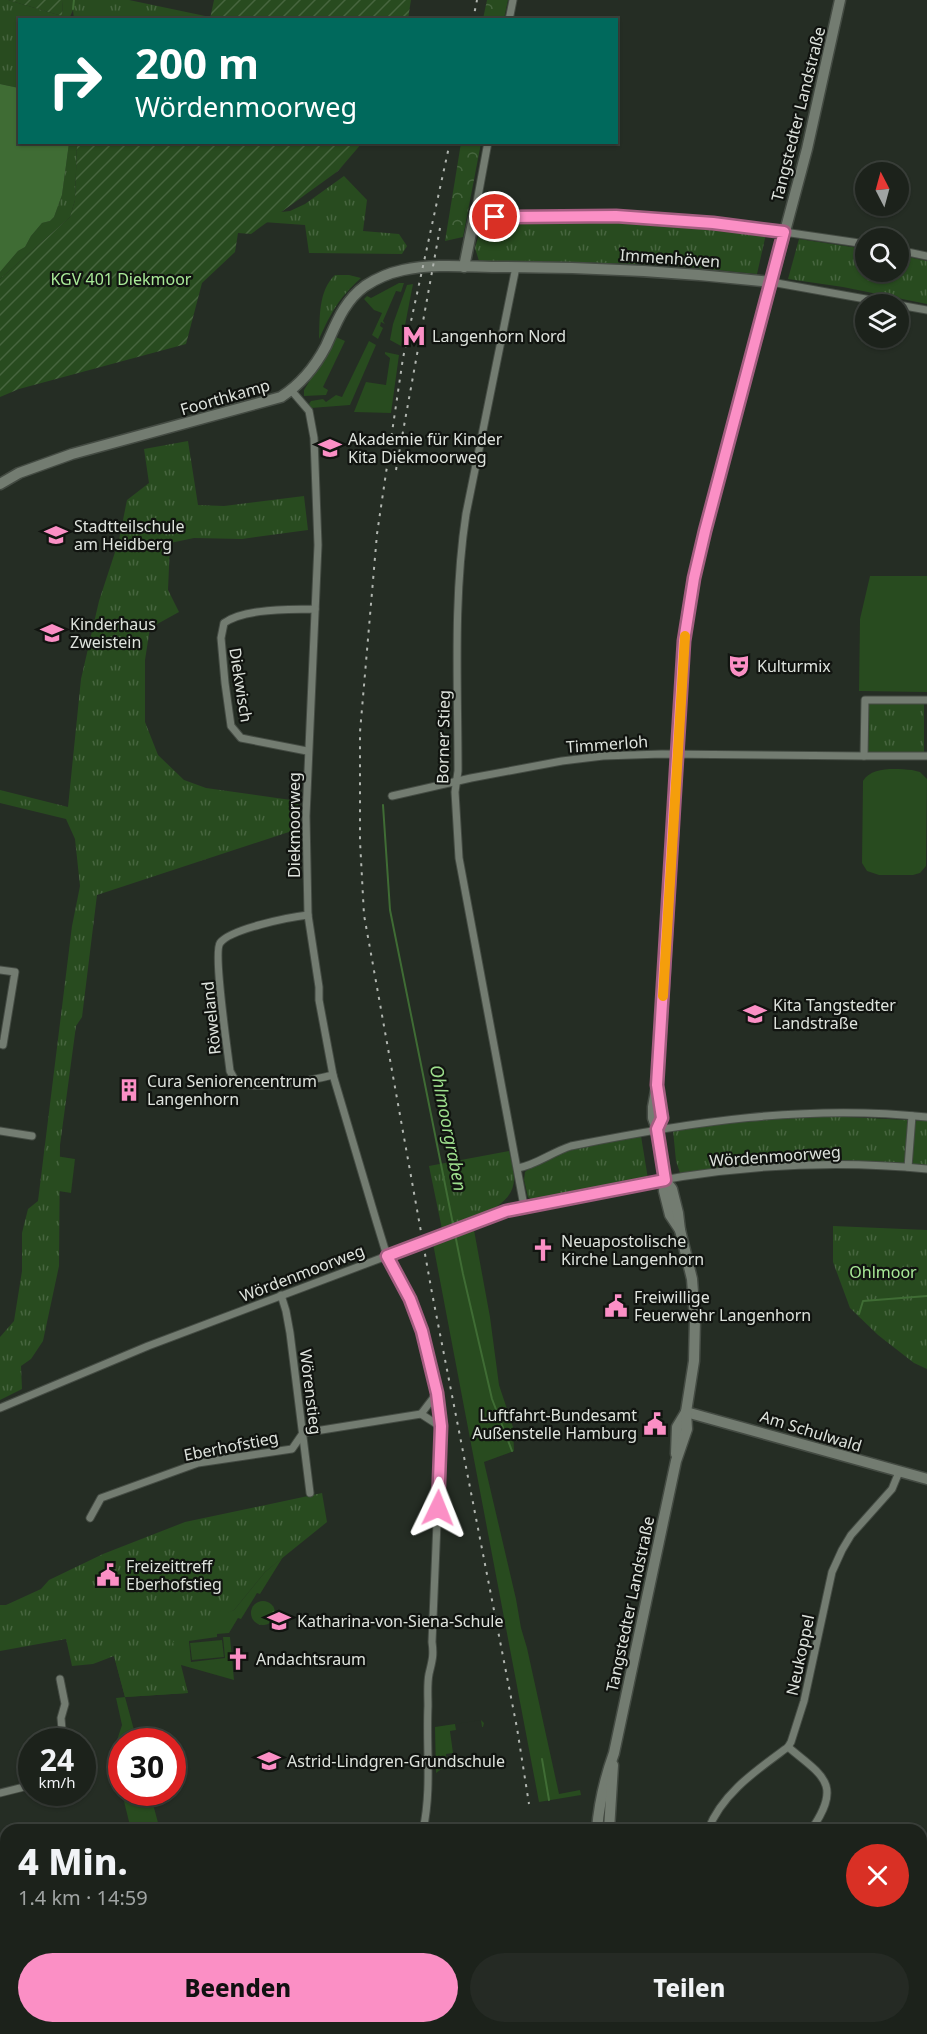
<!DOCTYPE html>
<html lang="de">
<meta charset="utf-8">
<style>
body{margin:0;font-family:"Noto Sans",sans-serif;background:#252a24;color:#f1f3f6;height:100vh;display:flex;flex-direction:column;font-size:22px;white-space:nowrap}
*{box-sizing:border-box;margin:0}
p{font-size:20px;color:#a0a4a3}
.icon{flex:none;width:33px;height:33px;fill:none;stroke:currentColor;stroke-width:2;stroke-linecap:round;stroke-linejoin:round}
.map{position:relative;flex:1;overflow:hidden}
.panel{position:absolute;left:0px;top:1824px;width:927px;height:210px;display:flex;flex-direction:column;background:#1c221b;border-radius:18px 18px 0 0;box-shadow:0 2px 4px #0004,0 0 0 2px #3a3f3a}
.panel>*{flex:none}
.top-card{position:absolute;left:18px;top:18px;width:600px;height:126px;border-radius:0px;box-shadow:0 2px 4px #0004,0 0 0 2px #3a3f3a;background:#00695c;color:#fff;overflow:hidden}
.needle{width:39px;rotate:354deg}
.controls{position:absolute;left:855px;top:162px;display:grid;gap:12px}
.controls a{display:grid;place-items:center;width:54px;height:54px;border-radius:50%;background:#1c221b;box-shadow:0 2px 4px #0004,0 0 0 2px #3a3f3a;font-size:30px}
.speed{position:absolute;left:18px;top:1728px;display:flex;gap:12px;font-size:30px;font-weight:700;text-align:center}
.speed>*{display:grid;place-content:center;width:78px;height:78px;border-radius:50%;background:#1c221b;box-shadow:0 2px 4px #0004,0 0 0 2px #3a3f3a;line-height:1}
.speed small{font-size:15px;font-weight:400}
.speed .limit{border:9px solid #d22;background:#fff;color:#111}
.pin{position:absolute;display:grid;place-items:center;width:51px;height:51px;color:#fff;margin:-26px;border:3px solid #fff;border-radius:50%;box-shadow:0 2px 6px #0007}
.me{position:absolute;width:66px;margin:-33px;rotate:2deg;stroke-linejoin:round;filter:drop-shadow(0 0 4px #0008)}
.turn{display:flex;align-items:center;gap:21px;height:126px;padding:0 18px;font-size:27px}
.turn .icon{width:78px;height:78px;stroke-width:2.5}
.turn b{display:block;font-size:42px;line-height:51px}
.round{display:grid;place-items:center;flex:none;width:63px;height:63px;border-radius:32px;background:#252a24}
.overview{display:flex;align-items:center;justify-content:space-between;height:102px;padding:0 18px}
h1{font-size:36px;font-weight:800;line-height:45px}
.button{display:flex;gap:12px;margin-top:auto;padding:12px 18px}
.button a{flex:1;height:69px;border-radius:36px;background:#fb8fc5;color:#111;font-size:24px;font-weight:800;line-height:69px;text-align:center}
.button a+a{background:#252a24;color:#f1f3f6}
.map>svg:first-child{display:block}
.grass{fill:#284b1f}
.forest{fill:url(#forest-crowns)}
.park{fill:url(#park-tufts)}
.garden{fill:url(#garden-furrows)}
.water{fill:#3f6c34}
.lines{fill:none;stroke-linecap:round;stroke-linejoin:round}
.stream{stroke:#3f6c34;stroke-width:2}
.street-casing{stroke:#444b43;stroke-width:9}
.secondary-casing{stroke:#444b43;stroke-width:13}
.primary-casing{stroke:#444b43;stroke-width:14}
.street{stroke:#737c71;stroke-width:7}
.secondary{stroke:#737c71;stroke-width:10}
.primary{stroke:#7ea275;stroke-width:12}
.rail{stroke:#b1b6b0;stroke-width:2;stroke-dasharray:3 6;stroke-linecap:butt}
.street-bridge-casing{stroke:#444b43;stroke-width:9;stroke-linecap:butt}
.street-bridge{stroke:#737c71;stroke-width:7}
.route-casing{stroke:#a35d80;stroke-width:15}
.route{stroke:#fb8fc5;stroke-width:10}
.slow{stroke:#f59e0b;stroke-width:10}
.labels{text-anchor:middle;stroke-width:4.5;stroke-linejoin:round;paint-order:stroke}
.street-label{font-size:16px;fill:#dee3dd;stroke:#111410}
.park-label{font-size:16px;fill:#a9ea98;stroke:#111410}
.poi-label{font-size:16px;fill:#dee3dd;stroke:#111410;text-anchor:start}
.water-label{font-size:18px;font-style:italic;fill:#9dde8c;stroke:#111410}
</style>
<div class="map">
<svg width="927" height="2034" viewBox="0 0 927 2034">
<defs>
<pattern id="forest-crowns" width="20" height="18" patternUnits="userSpaceOnUse" patternTransform="scale(1.5)"><rect width="20" height="18" fill="#284b1f"/><path d="M2 6a3 3 0 1 1 6 0M12 15a3 3 0 1 1 6 0" fill="none" stroke="#47653f"/></pattern>
<pattern id="park-tufts" width="24" height="20" patternUnits="userSpaceOnUse" patternTransform="scale(1.5)"><rect width="24" height="20" fill="#284b1f"/><path d="M3 7l-1-3M5 7V3M7 7l1-3M15 17l-1-3M17 17v-4M19 17l1-3" fill="none" stroke="#47653f"/></pattern>
<pattern id="garden-furrows" width="10" height="10" patternUnits="userSpaceOnUse" patternTransform="scale(1.5)"><rect width="10" height="10" fill="#284b1f"/><path d="M-1 1l2-2M0 10L10 0M9 11l2-2" fill="none" stroke="#47653f"/></pattern>
</defs>
<rect width="100%" height="100%" fill="#252d24"/>
<g class="grass">
<path d="M399,283h5l-3,9 -5,-1 -13,30 2,3 -4,-2 -1,4 3,2 -5,11 -6,-4 10,-22 -8,-3 -10,-11 3,-3 4,2z"/>
<path d="M413,284l-12,62 -11,-6 3,-16 14,-39z"/>
<path d="M336,337l9,4 -22,46 5,3 -2,5 -22,1v-6z"/>
<path d="M369,341l7,4 -26,60 -39,3 -2,-4 2,-3 12,-2 3,3 10,-7 6,2z"/>
<path d="M385,352l14,3 -8,58 -37,-1 12,-30 20,3 4,-27 -5,-4z"/>
<path d="M870,576h57v116l-68,-1 1,-72z"/>
<path d="M912,770l8,2 7,7 -1,87 -6,7 -7,2h-34l-12,-4 -5,-8 1,-82c9,-15 34,-12 49,-11z"/>
<path d="M56,1156l19,3 -4,34 -19,-3z"/>
<path d="M442,1229l3,13 29,-12 16,87 9,68 14,42 1,24 -30,11 32,137 5,29 6,20 32,146 21,-4 1,5 -42,7 -108,-569z"/>
<path d="M283,1557l-23,37 -3,-1 -16,26 -3,-1 -9,15 -12,1v3l-28,4 2,21 34,-4 -2,-21h7l4,43 -53,-15 7,28 -63,4 12,44 -15,1 -1,47 -8,-37 9,-27 -6,-27 9,-1 -11,-41 120,-46 31,-38z"/>
<path d="M222,1640l2,17 -32,3 -2,-17z"/>
<path d="M481,1720l3,3 -1,4h-1l-1,-7 -26,4 1,6 -6,1 3,22 -7,1 1,11 -11,8 -1,-46z"/>
<path d="M122,1793h28l10,37h-29z"/>
<path d="M573,2028h63l1,6h-63z"/>
</g>
<g class="forest">
<path d="M487,0h21l-4,19h-21z"/>
<path d="M461,143h20l-18,94 -18,4z"/>
</g>
<g class="park">
<path d="M0,0h8l54,16 1,-16h66l81,17v3l-136,-1 -1,-9 -4,9 -49,1 -1,68 -19,-4z"/>
<path d="M69,143h8l-2,57 -5,17 -70,62v-7l18,-21 7,-4 6,-11 11,-13 8,-2 4,-4 8,-22z"/>
<path d="M344,176l23,24 -4,31 36,3 8,12 -5,8 -93,-1 -4,-28 -42,-3 1,-8 26,-3 15,-7z"/>
<path d="M560,221l63,2 143,11 -9,40 -89,-9 -95,-3 -94,-1 -4,-13 7,-25z"/>
<path d="M799,239l66,10 1,23h32l1,-17 28,6v43l-84,-17 -55,-8z"/>
<path d="M335,275h14l12,3c-23,21 -29,33 -42,61 1,-21 -1,-48 16,-64z"/>
<path d="M188,441l10,64 26,1 80,-10 4,34 -66,9 -48,-1 -24,5 -2,47 11,22 -29,16 -5,32v62l13,33 26,25 22,8 92,13v28l-201,66 -15,122 -6,9 -16,119 -1,121 -16,75 -12,18 -10,7 1,23 -22,11v-63l14,-16 8,-50v-38l6,-24 10,-8 34,-275 8,-40 -5,-47 -9,-20 -66,-16v-13l68,17 13,-128 18,-78 20,-61 8,-40 22,-17 -5,-34z"/>
<path d="M869,703h55v49h-56z"/>
<path d="M827,1116l100,5v45l-81,-5 -42,1 -124,11 -4,-12 -3,-31 93,-11z"/>
<path d="M641,1136l7,43 -102,18 1,3 -14,1 -5,-4 -4,-17 1,-8c29,-27 79,-29 116,-36z"/>
<path d="M509,1151c2,9 5,19 5,28 0,31 -49,41 -72,50l-13,-63z"/>
<path d="M833,1226l94,4v139l-13,-6 -36,-28 -28,-27 -17,-46z"/>
<path d="M322,1493l5,29 -62,50 -31,38 -61,32 15,51 -63,4 -11,-41 -21,8 -21,2 -6,-27 -66,12v-46h6l35,-16 8,-9 54,-26 82,-32z"/>
<circle cx="263" cy="1613" r="12"/>
</g>
<g class="garden">
<path d="M8,0h55l-1,16z"/>
<path d="M214,0h197l-3,19h-198z"/>
<path d="M77,143v-1l285,1 -24,28 -87,63 -13,-1 -3,19 -33,31 -16,61 -167,45 -19,8v-118l70,-62 5,-17z"/>
</g>
<path class="water" d="M0,84l19,4 1,54 49,1 -7,52 -8,22 -4,4 -8,2 -11,13 -6,11 -7,4 -18,21z"/>
<g class="lines">
<g class="stream">
<path d="M73,9l1,-9"/>
<path d="M383,805l7,105 73,364 29,125 20,52"/>
<path d="M859,1314l4,-13 64,-5"/>
<path d="M542,1759l7,41"/>
<path d="M582,2028l1,6"/>
</g>
<g class="street-casing">
<g id="street">
<path d="M509,20l4,-20"/>
<path d="M474,218l14,-76"/>
<path d="M784,232l82,12"/>
<path d="M898,250l29,6"/>
<path d="M516,267l-50,247c-13,85 -8,171 -8,257l-3,21 4,66 65,348"/>
<path d="M771,282l156,28"/>
<path d="M291,390l18,21 5,27 4,107 -12,271 2,99 11,72v13l14,75 43,145 11,36 23,42 12,33 15,62 4,34 -9,215c2,14 0,19 -3,32 -2,10 -1,22 -1,32 -2,41 4,83 -5,124"/>
<path d="M307,751l-66,-13 -10,-12 -6,-43 -4,-45 3,-15c21,-15 65,-13 91,-14"/>
<path d="M864,756h63"/>
<path d="M392,796l79,-18 91,-17 41,-5 59,-2 202,2 1,-56h62"/>
<path d="M308,915c-18,2 -78,14 -88,28 -7,10 8,110 10,128l6,11c15,9 78,-2 97,-7"/>
<path d="M0,970l15,2 -12,73 -3,-1"/>
<path d="M0,1131l32,5"/>
<path d="M908,1167l4,-51"/>
<path d="M518,1168c18,-3 34,-16 53,-22 119,-24 234,-42 356,-29"/>
<path d="M473,1223c17,-6 34,-14 52,-17 25,-5 51,-8 76,-14 106,-24 218,-34 326,-23"/>
<path d="M281,1295l5,16 4,22 20,160"/>
<path d="M0,1408l148,-62 260,-98"/>
<path d="M421,1414l16,-21"/>
<path d="M90,1518l11,-20 97,-35 94,-14 11,-16 118,-19 20,13"/>
<path d="M60,1679l5,25 -4,14 2,24"/>
<path d="M788,1747c35,29 55,37 23,83"/>
<path d="M0,1793l32,-8"/>
<path d="M708,1830c14,-37 49,-60 80,-83l3,-5 13,-41 28,-129 10,-22 9,-15 41,-46 7,-17"/>
<path d="M0,1896l6,20"/>
<path d="M57,2028l2,6"/>
<path d="M894,2034v-6"/>
</g>
</g>
<g class="secondary-casing">
<g id="secondary">
<path d="M464,267l10,-49 142,-2 97,7 71,9"/>
<path d="M0,484l19,-11 53,-19 209,-57c20,-13 34,-30 45,-51 10,-22 18,-45 39,-60 12,-8 24,-13 38,-16 32,-7 67,-3 100,-3 90,0 179,5 268,15"/>
<path d="M657,1129l5,-11 -4,-27"/>
<path d="M680,1230l-10,-15 -6,-24 1,-11 -8,-51 -4,-11v-11l4,-22 7,-100 20,-344 10,-63 11,-47 102,-382 33,-149"/>
<path d="M686,1412l241,67"/>
<path d="M676,1454l1,-27 9,-15"/>
<path d="M597,1830c2,-27 8,-52 17,-77l62,-292 11,-32 -1,-17 8,-51 1,-42 -3,-40 -12,-49 -2,-17 -6,-24 -7,-9"/>
<path d="M609,1830l4,-65"/>
<path d="M478,2028l1,6"/>
</g>
</g>
<g class="primary-casing">
<g id="primary">
<path d="M921,1988l6,-1"/>
<path d="M921,2004h6"/>
<path d="M202,2034l23,-6"/>
<path d="M257,2034l30,-6"/>
</g>
</g>
<use href="#street" class="street"/>
<use href="#secondary" class="secondary"/>
<use href="#primary" class="primary"/>
<g class="rail">
<path d="M473,20l4,-20"/>
<path d="M450,142l-47,216 -26,176 -17,198v109l4,74 68,378 85,435 12,76"/>
<path d="M396,470l44,-242"/>
<path d="M556,2028v6"/>
<path d="M571,2028v6"/>
</g>
<g class="street-bridge-casing">
<path id="street-bridge" d="M408,1248l65,-25"/>
</g>
<use href="#street-bridge" class="street-bridge"/>
</g>
<g class="lines">
<g class="route-casing">
<path id="route" d="M438,1508l3,-82 -4,-33 -15,-62 -12,-32 -23,-43 119,-45 159,-31 -8,-51 5,-11 -5,-33 27,-444 10,-63 11,-47 79,-299 -71,-9 -97,-7 -121,1"/>
</g>
<use href="#route" class="route"/>
<path class="slow" d="M663,996l22,-360"/>
</g>
<defs>
<g id="metro-bare" transform="scale(1.8)"><path d="M-5.5 5V-5H-3L0 0L3-5H5.5V5H3V-.5L0 4L-3-.5V5Z" fill="#fb8fc5" stroke="#111410" stroke-width="2.5" paint-order="stroke"/></g>
<g id="school-bare" transform="scale(1.8)"><path d="M0-5L7-2L0 1L-7-2ZM-4 1L0 2.5L4 1V4Q0 6-4 4Z" fill="#fb8fc5" stroke="#111410" stroke-width="2.5" paint-order="stroke"/></g>
<g id="theatre-bare" transform="scale(1.8)"><path d="M-5-5.5Q0-4 5-5.5V0Q5 5 0 6Q-5 5-5 0ZM-3.3-2.5H-1v1.5H-3.3ZM1-2.5H3.3v1.5H1ZM-2.8 1Q0 5.5 2.8 1Z" fill="#fb8fc5" stroke="#111410" stroke-width="2.5" paint-order="stroke"/></g>
<g id="building-bare" transform="scale(1.8)"><path d="M-4-6H4V6H1V3H-1V6H-4ZM-2.5-4.3h1.7v1.8h-1.7ZM.8-4.3h1.7v1.8H.8ZM-2.5-1h1.7V.8h-1.7ZM.8-1h1.7V.8H.8Z" fill="#fb8fc5" stroke="#111410" stroke-width="2.5" paint-order="stroke"/></g>
<g id="church-bare" transform="scale(1.8)"><path d="M-1.2-6h2.4v3.5h3.3v2.4h-3.3V6h-2.4V-.1h-3.3v-2.4h3.3Z" fill="#fb8fc5" stroke="#111410" stroke-width="2.5" paint-order="stroke"/></g>
<g id="civic-bare" transform="scale(1.8)"><path d="M-.6-6.5H3V-4.5H.6V-3L4-1V1h2V6H-6V1h2V-1L-.6-3ZM-1.2 2.5V6h2.4V2.5Z" fill="#fb8fc5" stroke="#111410" stroke-width="2.5" paint-order="stroke"/></g>
</defs>
<g fill-rule="evenodd">
<use href="#metro-bare" x="414" y="336"/>
<use href="#school-bare" x="330" y="448"/>
<use href="#school-bare" x="56" y="535"/>
<use href="#school-bare" x="52" y="633"/>
<use href="#theatre-bare" x="739" y="666"/>
<use href="#school-bare" x="755" y="1014"/>
<use href="#building-bare" x="129" y="1090"/>
<use href="#church-bare" x="543" y="1250"/>
<use href="#civic-bare" x="616" y="1306"/>
<use href="#civic-bare" x="655" y="1424"/>
<use href="#civic-bare" x="108" y="1575"/>
<use href="#school-bare" x="279" y="1621"/>
<use href="#church-bare" x="238" y="1659"/>
<use href="#school-bare" x="269" y="1761"/>
</g>
<g class="labels">
<g class="street-label">
<text transform="translate(798 114) rotate(-76)" y="6">Tangstedter Landstraße</text>
<text transform="translate(670 258) rotate(4)" y="6">Immenhöven</text>
<text transform="translate(225 397) rotate(-16)" y="6">Foorthkamp</text>
<text transform="translate(241 685) rotate(81)" y="6">Diekwisch</text>
<text transform="translate(443 737) rotate(-89)" y="6">Borner Stieg</text>
<text transform="translate(607 744) rotate(-4)" y="6">Timmerloh</text>
<text transform="translate(294 825) rotate(-90)" y="6">Diekmoorweg</text>
<text transform="translate(211 1018) rotate(-96)" y="6">Röweland</text>
<text transform="translate(775 1156) rotate(-4)" y="6">Wördenmoorweg</text>
<text transform="translate(302 1273) rotate(-21)" y="6">Wördenmoorweg</text>
<text transform="translate(311 1392) rotate(83)" y="6">Wörenstieg</text>
<text transform="translate(811 1431) rotate(17)" y="6">Am Schulwald</text>
<text transform="translate(231 1446) rotate(-11)" y="6">Eberhofstieg</text>
<text transform="translate(630 1604) rotate(-78)" y="6">Tangstedter Landstraße</text>
<text transform="translate(800 1655) rotate(-78)" y="6">Neukoppel</text>
</g>
<g class="park-label">
<text x="121" y="285">KGV 401 Diekmoor</text>
<text x="883" y="1278">Ohlmoor</text>
</g>
<g class="poi-label">
<text x="432" y="342">Langenhorn Nord</text>
<text x="348" y="445">Akademie für Kinder<tspan x="348" dy="18">Kita Diekmoorweg</tspan></text>
<text x="74" y="532">Stadtteilschule<tspan x="74" dy="18">am Heidberg</tspan></text>
<text x="70" y="630">Kinderhaus<tspan x="70" dy="18">Zweistein</tspan></text>
<text x="757" y="672">Kulturmix</text>
<text x="773" y="1011">Kita Tangstedter<tspan x="773" dy="18">Landstraße</tspan></text>
<text x="147" y="1087">Cura Seniorencentrum<tspan x="147" dy="18">Langenhorn</tspan></text>
<text x="561" y="1247">Neuapostolische<tspan x="561" dy="18">Kirche Langenhorn</tspan></text>
<text x="634" y="1303">Freiwillige<tspan x="634" dy="18">Feuerwehr Langenhorn</tspan></text>
<text x="637" y="1421" text-anchor="end">Luftfahrt-Bundesamt<tspan x="637" dy="18">Außenstelle Hamburg</tspan></text>
<text x="126" y="1572">Freizeittreff<tspan x="126" dy="18">Eberhofstieg</tspan></text>
<text x="297" y="1627">Katharina-von-Siena-Schule</text>
<text x="256" y="1665">Andachtsraum</text>
<text x="287" y="1767">Astrid-Lindgren-Grundschule</text>
</g>
<g class="water-label">
<text transform="translate(448 1128) rotate(79)" y="6">Ohlmoorgraben</text>
</g>
</g>
</svg>
<div class="controls">
<a><svg class="needle" viewBox="-14 -14 28 28"><path d="M0-13l5 13h-10z" fill="#e53935"/><path d="M0 13l5-13h-10z" fill="#a0a4a3"/></svg></a>
<a><svg class="icon" aria-label="search" viewBox="0 0 24 24"><circle cx="10" cy="10" r="6"/><path d="M15 15l6 6"/></svg></a>
<a><svg class="icon" aria-label="layers" viewBox="0 0 24 24"><path d="M12 4l9 5-9 5-9-5zM3 14l9 5 9-5"/></svg></a>
</div>
<div class="speed"><div>24<small>km/h</small></div><div class="limit">30</div></div>
<div class="pin" style="left:495px;top:217px;background:#d93025"><svg class="icon" aria-label="arrive" viewBox="0 0 24 24"><path d="M6 21V4h12l-3 4 3 4H6"/></svg></div>
<svg class="me" style="left:438px;top:1508px" viewBox="-20 -20 40 40"><path d="M0-17L14 15 0 8-14 15z" fill="#fb8fc5" stroke="#fff" stroke-width="4"/></svg>
<div class="top-card">
<div class="turn"><svg class="icon" aria-label="right" viewBox="0 0 24 24"><path d="M7 20v-9h11M14 6l5 5-5 5"/></svg><div><b>200 m</b>Wördenmoorweg</div></div>
</div>
<section class="panel">
<div class="overview"><div><h1>4 Min.</h1><p>1.4 km · 14:59</p></div><a class="round" style="background:#d93025;color:#fff"><svg class="icon" aria-label="close" viewBox="0 0 24 24"><path d="M6 6l12 12M18 6L6 18"/></svg></a></div>
<div class="button"><a>Beenden</a><a>Teilen</a></div>
</section>
</div>
